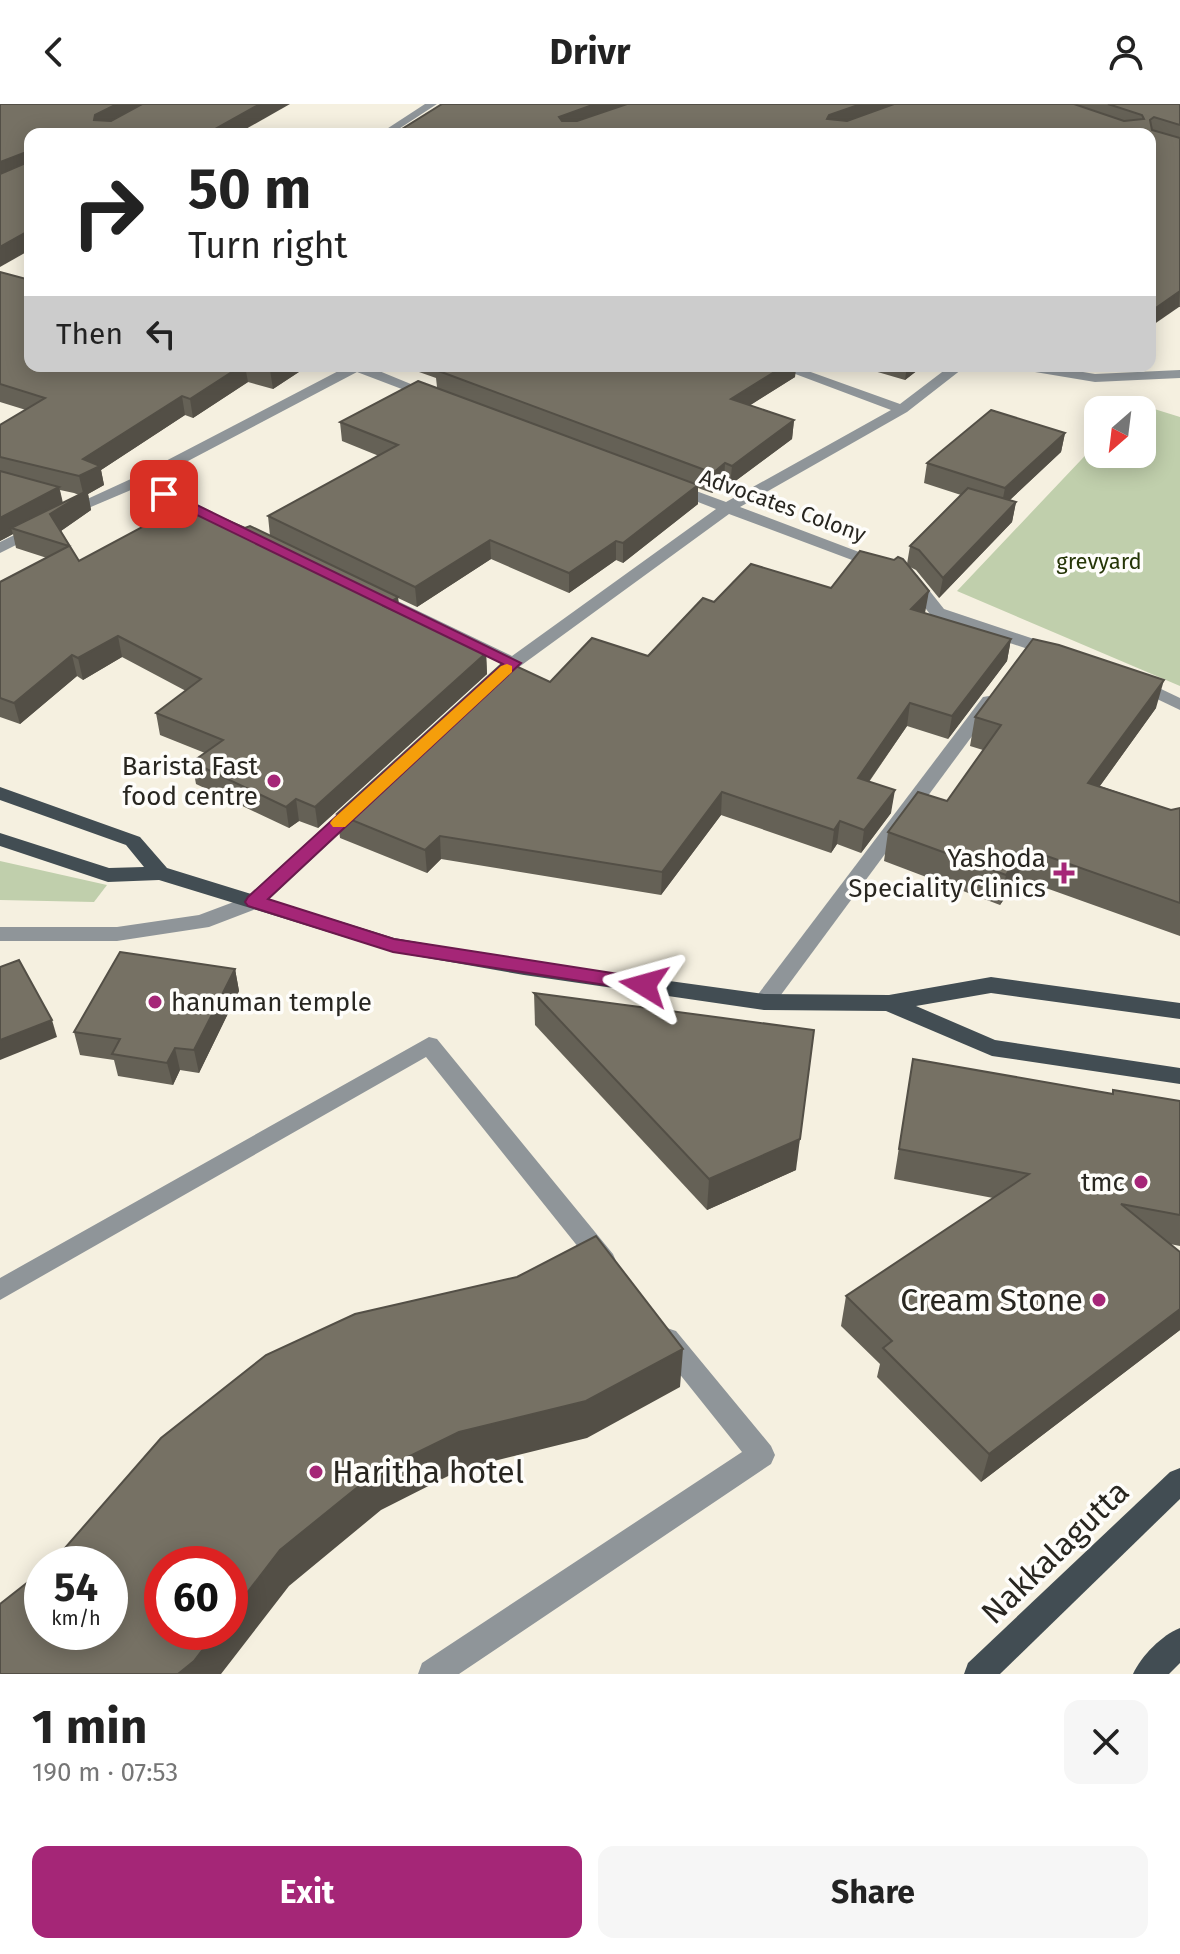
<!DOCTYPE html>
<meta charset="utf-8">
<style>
body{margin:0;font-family:"Fira Sans",sans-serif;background:#f6f6f6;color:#222;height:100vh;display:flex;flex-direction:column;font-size:30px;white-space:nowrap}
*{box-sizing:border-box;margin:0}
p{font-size:26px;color:#767676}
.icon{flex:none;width:44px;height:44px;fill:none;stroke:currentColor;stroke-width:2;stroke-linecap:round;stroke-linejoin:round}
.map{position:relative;height:1570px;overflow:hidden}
.panel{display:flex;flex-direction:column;background:#fff;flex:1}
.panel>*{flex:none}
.top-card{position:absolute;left:24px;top:24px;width:1132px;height:244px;border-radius:16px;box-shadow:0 4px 20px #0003;background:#fff;color:#222;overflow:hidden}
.needle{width:52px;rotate:208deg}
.tools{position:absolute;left:1084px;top:292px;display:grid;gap:16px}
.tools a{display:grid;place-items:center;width:72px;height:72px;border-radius:16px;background:#fff;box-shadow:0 4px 20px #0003;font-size:40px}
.speed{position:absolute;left:24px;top:1442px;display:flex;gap:16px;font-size:40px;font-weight:700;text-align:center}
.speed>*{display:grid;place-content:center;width:104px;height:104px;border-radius:50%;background:#fff;box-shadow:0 4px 20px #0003;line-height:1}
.speed small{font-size:20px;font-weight:400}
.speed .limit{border:12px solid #d22;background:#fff;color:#111}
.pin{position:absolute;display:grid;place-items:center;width:68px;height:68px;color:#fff;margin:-34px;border-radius:16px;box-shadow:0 4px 12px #0006}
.me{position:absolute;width:88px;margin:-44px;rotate:278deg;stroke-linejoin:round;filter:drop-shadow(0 0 6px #0008)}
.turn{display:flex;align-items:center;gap:28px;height:168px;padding:0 32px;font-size:36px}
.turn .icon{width:104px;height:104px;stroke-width:2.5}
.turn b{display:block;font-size:56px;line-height:68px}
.then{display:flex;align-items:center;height:76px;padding:0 32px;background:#0003;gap:16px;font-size:30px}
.round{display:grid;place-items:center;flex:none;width:84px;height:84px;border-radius:16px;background:#f6f6f6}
.headline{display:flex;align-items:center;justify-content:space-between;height:136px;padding:0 32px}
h1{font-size:48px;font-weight:700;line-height:60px}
.cta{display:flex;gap:16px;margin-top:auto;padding:16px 32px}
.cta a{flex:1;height:92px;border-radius:16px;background:#a52677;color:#fff;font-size:32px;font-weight:700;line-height:92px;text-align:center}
.cta a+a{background:#f6f6f6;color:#222}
header{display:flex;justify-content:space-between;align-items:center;height:104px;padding:0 32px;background:#fff;font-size:36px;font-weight:700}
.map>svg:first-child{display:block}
.green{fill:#c0cfac}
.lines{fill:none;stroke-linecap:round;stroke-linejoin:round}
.minor{fill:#8f9599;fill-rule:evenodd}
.major{fill:#424d53;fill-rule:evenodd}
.wall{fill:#656156;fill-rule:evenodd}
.shaded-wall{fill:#534f46}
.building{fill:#767164;stroke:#534f46;stroke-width:2}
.route{fill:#a52677;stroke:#6b194d;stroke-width:2}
.slow{fill:#f59e0b}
.poi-dot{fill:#a52677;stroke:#fefdfa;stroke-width:3}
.labels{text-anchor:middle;stroke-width:7;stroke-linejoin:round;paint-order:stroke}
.far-street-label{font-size:22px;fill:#282620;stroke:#fefdfa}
.far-park-label{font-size:22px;fill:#263608;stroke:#fefdfa}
.poi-label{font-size:26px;fill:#282620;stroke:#fefdfa;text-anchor:end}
.near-poi-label{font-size:32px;fill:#282620;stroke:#fefdfa;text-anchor:end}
.near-street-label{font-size:32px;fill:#282620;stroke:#fefdfa}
</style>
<header><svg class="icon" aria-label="back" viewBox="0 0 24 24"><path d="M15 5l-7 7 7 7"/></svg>Drivr<svg class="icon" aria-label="person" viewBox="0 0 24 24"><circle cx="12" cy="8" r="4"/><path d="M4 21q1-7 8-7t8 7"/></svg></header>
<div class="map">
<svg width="1180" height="1570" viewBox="0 0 1180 1570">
<rect width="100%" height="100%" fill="#f5f0e0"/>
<g class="green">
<path d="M1135,299l45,14v269l-223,-95 141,-149v12h44v-44h-14z"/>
<path d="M0,757l107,24 -13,17 -94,-2z"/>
</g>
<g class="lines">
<g class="minor">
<path d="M425,0h12l-46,30h-12z"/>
<path d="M348,262h19l73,30 -12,3 -71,-27 -207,109 63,31v6h-10l-65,-31 -66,28h-10l-3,-3 74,-34z"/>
<path d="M774,262h20l106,38 50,-38h16l-59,46 -167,95 148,56v6h-12l-147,-55 -210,153 -20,19 -6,1 -9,-5 18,-18 -133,-67 2,-3h12l129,62 204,-147 -49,-19v-6h10l49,18 165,-92z"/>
<path d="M1016,262h31l48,8 85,-4v8l-85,4 -72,-12z"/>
<path d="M39,419l5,2v6l-44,22v-11z"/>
<path d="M911,469l6,2 27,34 117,39 3,4 -3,4h-12l-117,-39 -29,-39z"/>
<path d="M1138,574l42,20v12l-48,-23 -3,-4z"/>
<path d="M989,592l9,5 -226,306h-16l-3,-5 3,-5 227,-300z"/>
<path d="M358,696l9,6 -2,4 -104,97 -52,20 -92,14h-117v-14h117l82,-12 48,-18 104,-95z"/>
<path d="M429,933l8,2 176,215 3,7 -3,7 -9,3 -9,-3 -169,-211 -426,243v-22z"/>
<path d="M667,1224l9,3 95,115 4,9 -4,9 -312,210h-41l4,-11 320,-211 -84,-105 -4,-8 4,-8z"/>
</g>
<g class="major">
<path d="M0,683l140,50 27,31 227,70 130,23 240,33 125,1 102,-18 189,26v16l-189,-26 -75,13 79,34 185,28v16l-188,-28 -106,-45 -122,-1 -240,-35 -131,-23 -234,-72 -51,2 -108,-36v-13l109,35 35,-1 -18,-22 -126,-45z"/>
<path d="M1180,1364v31l-180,175h-36l4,-11 202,-191z"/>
<path d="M1180,1524v35l-11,11h-36c8,-18 29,-39 47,-46z"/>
</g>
</g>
<g class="wall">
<path d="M442,0h738v203h-1z"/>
<path d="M0,168l30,94h278l-35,23 -25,-7 -55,36 -8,-3 -84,55 3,15 -16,9 3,16 -30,21 18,30 166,-33 25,8 -2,-20 111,-60 -37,-15 -2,-19 97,-35 -1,-9 -34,-12h394l-1,11 -45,28 44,15 -2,19 -62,46 -6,-2 -12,10 -14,-5v16l-75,59 -7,-3 -47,33 -78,-34 -74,48 -19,-9 2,15 86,40 1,21 -169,154 -19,-7 -10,7 -93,-44 -4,-22 13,-9 -45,-18 -4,-22 30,-22 -64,-34 -39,23 -6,-4 -57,48 -20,-7v-135l47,-24 -31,-10 -3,-14 -13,7v-116l26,-15 -26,-8zM60,386l14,3 5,2 -16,8z"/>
<path d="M857,262h66l-18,14z"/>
<path d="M1065,329l-4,19 -51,48 6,2 -4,20 -73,76 -23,-28 -6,-3 15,46 86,26 -4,22 -59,78 -41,-13 -38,56 22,31 -30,40 -24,-9 -6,9 -110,-38 -60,80 -220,-36 -14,14 -87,-35 -3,-24 213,-132 98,-26 66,-54 117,-14 76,-24 3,-18 51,-51 -37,-12 3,-20z"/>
<path d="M1156,604l-56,78 71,24 9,-2v128l-162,-58 -18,27 -116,-44 4,-29 59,-31 36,-51 -13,-4 5,-29z"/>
<path d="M235,865l4,22 -40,82 -19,-3 -7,15 -55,-9 -4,-16 -34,-5 -6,-23z"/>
<path d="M534,889l262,177 -89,40 -172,-185z"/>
<path d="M913,955l199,35 1,-4 67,11v145l-10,-2 10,8v78l-199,152 -104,-105 3,-13 -39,-38 5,-30 147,-98 -99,-19z"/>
</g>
<g class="shaded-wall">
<path d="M117,0h32l-51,27 -4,-11 1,-5z"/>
<path d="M260,0h30l-53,30h-31z"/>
<path d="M595,0h44l-80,28v-15z"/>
<path d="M861,0h42l-75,27 -1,-12 2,-4z"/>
<path d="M29,47l1,17 -30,12v-18z"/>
<path d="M30,126v20l-30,17v-20z"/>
<path d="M1180,187l-1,16 -29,20v-15z"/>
<path d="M241,262h4l3,16 -55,36 -3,-19z"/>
<path d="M277,262h31l-35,23 -3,-19z"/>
<path d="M784,262h12l-1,11 -65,41 1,-19z"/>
<path d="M907,262h16l-18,14z"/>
<path d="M182,292l3,19 -84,55 3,15 -16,9 3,16 -36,25 -44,-7 2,6 -13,7v-23l59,-31 4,19 20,-13 -4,-17 4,-17z"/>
<path d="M794,316l-2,19 -62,46 2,-19z"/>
<path d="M1065,329l-4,19 -60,56 4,-20z"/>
<path d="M725,359l-1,20 -12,10 1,-20z"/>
<path d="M698,381v19l-75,59v-20z"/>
<path d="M1016,398l-4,20 -73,76 4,-20z"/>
<path d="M490,436l1,19 -74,48 -2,-20z"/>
<path d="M616,437v19l-47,33v-20z"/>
<path d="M929,487l-4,22 -14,-4z"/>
<path d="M398,493l2,21 -16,-12z"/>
<path d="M118,532l4,21 -39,23 -5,-22z"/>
<path d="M1011,535l-4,22 -59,78 4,-23z"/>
<path d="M486,549l1,21 -169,154 -3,-21z"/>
<path d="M72,551l5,21 -57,48 -6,-21z"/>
<path d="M1164,576l-8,28 -75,104 7,-29z"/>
<path d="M910,599l-3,23 -52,75 3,-23z"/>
<path d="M895,686l-4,23 -30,40 3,-23z"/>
<path d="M722,688l-1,23 -60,80 1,-23z"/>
<path d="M296,695l3,22 -10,7 -3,-21z"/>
<path d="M840,717l-3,23 -6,9 3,-23z"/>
<path d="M440,732l1,23 -14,14 -2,-23z"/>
<path d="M1024,744l-6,30 -18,27 6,-30z"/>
<path d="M235,865l4,22 -40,82 -5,-23z"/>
<path d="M52,916l5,17 -57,23v-20z"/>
<path d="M814,926l-18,140 -89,40 2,-31z"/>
<path d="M175,944l5,22 -7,15 -6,-22z"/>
<path d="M1180,1205v21l-199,152 8,-28z"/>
<path d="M683,1245l-3,38 -93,51 -125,31 -81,41 -92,76 -68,88h-43l38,-42h14v-17l50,-65 95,-77 84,-41z"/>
</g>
<g class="building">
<path d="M0,0h117l-22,11 -1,5 17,1 31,-17h118l-54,30h-176v96l-30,17v-73l28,-12 1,-11 -29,11z"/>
<path d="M442,0h153l-36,13 3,4h15l50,-17h234l-32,11 -2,4 20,2 47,-17h180l50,17 20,-2 -2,-4 -34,-11h72v21l-26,-8 -4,3 2,10 28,8v153l-30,21v-178h-756z"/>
<path d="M0,168l30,8v86h211l-51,33 -8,-3 -99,63 17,7 -21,10 -79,-19v-32l45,-27 -45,-14z"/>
<path d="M255,262h22l-7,4z"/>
<path d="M444,262h340l-53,33 63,21 -62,46 -7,-3 -12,10 -277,-103z"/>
<path d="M418,277l280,104 -75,58 -7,-2 -47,32 -79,-33 -75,47 -147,-71 130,-71 -58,-23z"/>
<path d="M991,306l74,23 -60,55 -78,-25z"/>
<path d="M0,367l59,16 -59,31z"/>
<path d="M968,384l48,14 -73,76 -24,-28 -9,-4z"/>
<path d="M87,387l-37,23 29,47 108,-58 58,25 5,-2 148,71 -14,9 102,47 -171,154 -19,-8 -10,8 -94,-45 31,-22 -67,-27 45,-34 -83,-43 -40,22 -6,-3 -58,48 -14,-5v-116l69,-36 -58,-18z"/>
<path d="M860,447l34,9 4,-3 5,2 26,32 -18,18 100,30 -59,77 -42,-13 -52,75 37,12 -31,40 -24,-9 -6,9 -112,-38 -60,80 -222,-36 -15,14 -88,-36 168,-153 45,21 42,-44 56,18 55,-58 11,4 37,-38 80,24z"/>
<path d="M1033,535l26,6 105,35 -76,103 83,27 9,-2v95l-156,-55 -18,27 -118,-43 30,-40 29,9 54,-76 -26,-8z"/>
<path d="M120,848l115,17 -41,81 -19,-2 -8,15 -55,-9 8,-15 -46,-7z"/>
<path d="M19,856l33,60 -52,20v-73z"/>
<path d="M534,889l280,37 -14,109 -91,40z"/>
<path d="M913,955l200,35v-4l67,11v114l-59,-11 59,48v57l-191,145 -106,-106 9,-7 -46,-45 183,-122 -130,-25z"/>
<path d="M596,1132l87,113 -97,52 -127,31 -84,41 -95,77 -50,65v-51h-68v68h54l-22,29 -16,13h-178v-70l42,-33v61h68v-68h-59l110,-126 105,-83 89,-41 162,-37z"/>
</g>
<path class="route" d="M164,385l357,174 -253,236 126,40 250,39 9,7 -2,4 -7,2 -251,-39 -145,-46 -3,-4 3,-5 255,-233 -343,-167v-6z"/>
<path class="slow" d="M507,560l5,2v6l-167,155h-12l-3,-4 3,-4 168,-153z"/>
<g class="poi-dot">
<circle cx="274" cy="677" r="8"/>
<path d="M1060 757h8v8h8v8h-8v8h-8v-8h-8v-8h8z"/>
<circle cx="155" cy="898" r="8"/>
<circle cx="1141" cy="1078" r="8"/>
<circle cx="1099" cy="1196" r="8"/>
<circle cx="316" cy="1368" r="8"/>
</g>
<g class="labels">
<g class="far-street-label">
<text transform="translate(783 401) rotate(20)" y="8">Advocates Colony</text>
</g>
<g class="far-park-label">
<text x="1099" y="465">grevyard</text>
</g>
<g class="poi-label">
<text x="258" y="671">Barista Fast<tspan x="258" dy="30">food centre</tspan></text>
<text x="1046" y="763">Yashoda<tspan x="1046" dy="30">Speciality Clinics</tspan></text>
<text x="171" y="907" text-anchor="start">hanuman temple</text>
<text x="1125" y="1087">tmc</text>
</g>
<g class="near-poi-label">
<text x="1083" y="1207">Cream Stone</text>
<text x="332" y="1379" text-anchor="start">Haritha hotel</text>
</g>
<g class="near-street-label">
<text transform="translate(1055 1448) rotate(-44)" y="11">Nakkalagutta</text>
</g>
</g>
</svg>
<div class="tools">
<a><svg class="needle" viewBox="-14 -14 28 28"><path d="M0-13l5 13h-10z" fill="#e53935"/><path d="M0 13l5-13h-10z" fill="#767676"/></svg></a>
</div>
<div class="speed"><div>54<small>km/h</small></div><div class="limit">60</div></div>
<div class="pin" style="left:164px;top:390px;background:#d93025"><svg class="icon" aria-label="arrive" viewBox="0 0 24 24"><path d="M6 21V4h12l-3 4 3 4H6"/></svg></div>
<svg class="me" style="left:644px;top:881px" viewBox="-20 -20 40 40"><path d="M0-17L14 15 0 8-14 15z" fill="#a52677" stroke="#fff" stroke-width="4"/></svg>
<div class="top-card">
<div class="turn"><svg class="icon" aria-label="right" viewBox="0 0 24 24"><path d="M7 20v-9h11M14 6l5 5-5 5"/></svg><div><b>50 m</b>Turn right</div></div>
<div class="then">Then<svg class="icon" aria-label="left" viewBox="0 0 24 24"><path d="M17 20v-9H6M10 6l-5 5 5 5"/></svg></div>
</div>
</div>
<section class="panel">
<div class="headline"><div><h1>1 min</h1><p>190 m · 07:53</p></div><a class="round"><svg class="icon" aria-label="close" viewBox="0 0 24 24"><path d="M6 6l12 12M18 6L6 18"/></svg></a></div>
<div class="cta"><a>Exit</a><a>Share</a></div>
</section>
